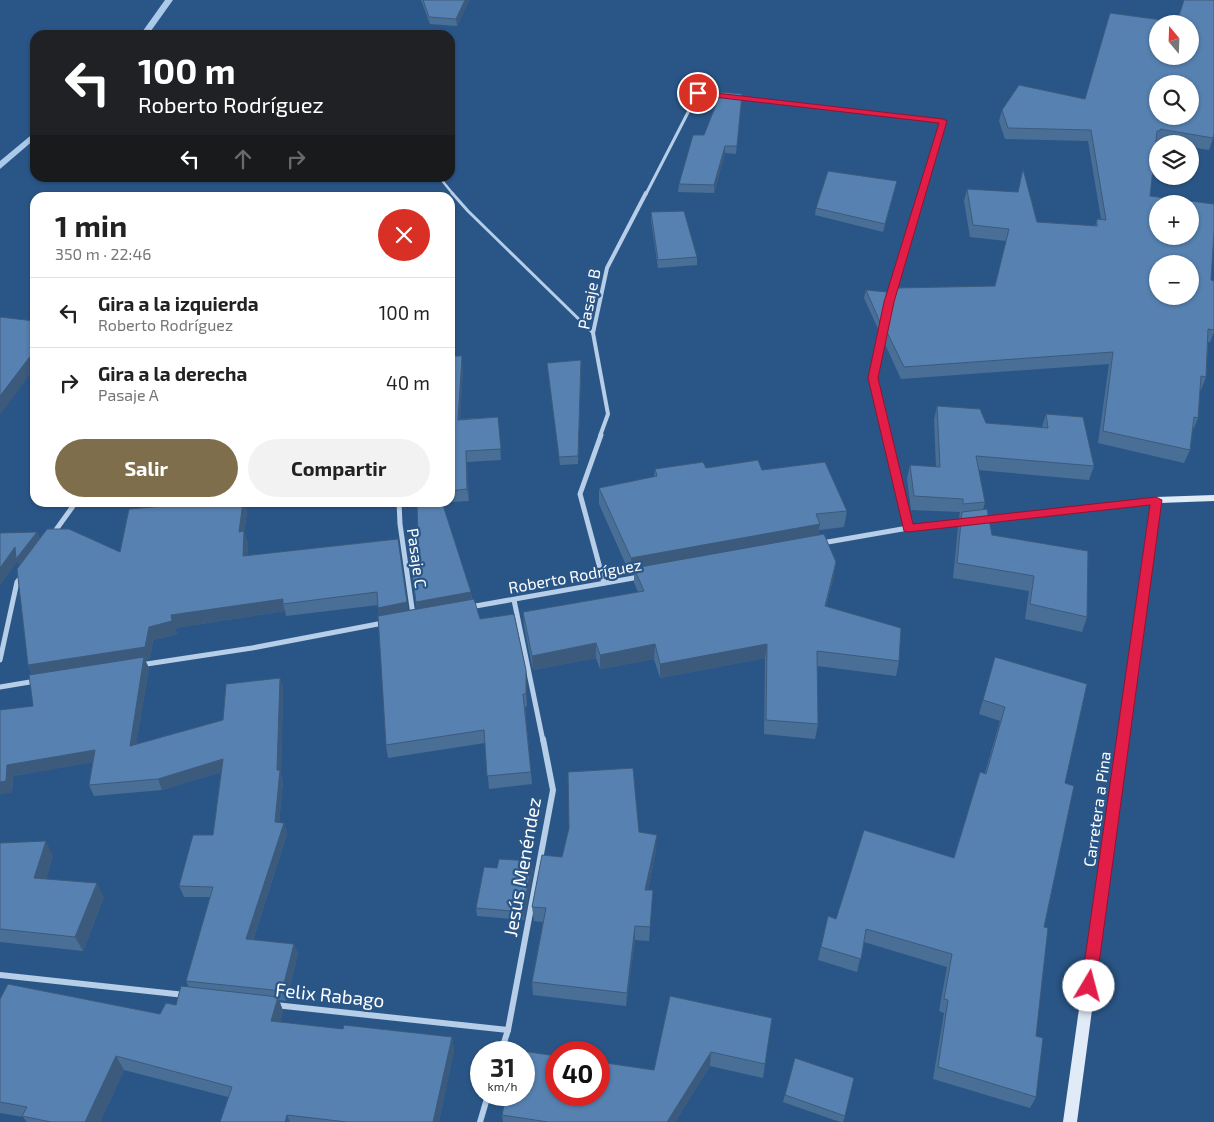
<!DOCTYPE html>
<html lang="es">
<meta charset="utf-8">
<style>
body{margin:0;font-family:"Exo 2",sans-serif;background:#f2f2f2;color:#222;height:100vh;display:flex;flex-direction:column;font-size:19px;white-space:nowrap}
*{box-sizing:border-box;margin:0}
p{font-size:16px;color:#767676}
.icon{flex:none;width:28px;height:28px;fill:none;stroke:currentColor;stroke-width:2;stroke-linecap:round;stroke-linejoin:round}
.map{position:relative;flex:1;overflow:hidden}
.sheet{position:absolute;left:30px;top:192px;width:425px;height:315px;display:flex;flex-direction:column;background:#fff;border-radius:15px;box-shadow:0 1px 4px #0004}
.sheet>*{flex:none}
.guide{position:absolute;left:30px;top:30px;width:425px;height:152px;border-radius:15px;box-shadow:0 1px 4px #0004;background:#202124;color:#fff;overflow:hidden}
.needle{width:32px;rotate:341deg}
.buttons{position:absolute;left:1149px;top:15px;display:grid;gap:10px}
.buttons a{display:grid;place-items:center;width:50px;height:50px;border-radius:50%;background:#fff;box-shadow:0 1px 4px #0004;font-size:25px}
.speed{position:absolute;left:470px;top:1041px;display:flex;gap:10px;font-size:25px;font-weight:700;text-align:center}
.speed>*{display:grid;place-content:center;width:65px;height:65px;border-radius:50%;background:#fff;box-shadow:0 1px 4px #0004;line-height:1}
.speed small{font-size:12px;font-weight:400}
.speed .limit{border:8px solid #d22;background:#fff;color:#111}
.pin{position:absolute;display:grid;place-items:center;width:42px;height:42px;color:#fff;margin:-21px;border:2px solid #fff;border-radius:50%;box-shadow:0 1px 5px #0007}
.me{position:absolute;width:55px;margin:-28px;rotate:8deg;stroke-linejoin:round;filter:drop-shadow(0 0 4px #0008)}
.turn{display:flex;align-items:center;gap:18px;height:105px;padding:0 25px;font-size:22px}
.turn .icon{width:65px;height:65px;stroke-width:2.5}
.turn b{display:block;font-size:35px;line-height:42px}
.lanes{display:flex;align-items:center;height:48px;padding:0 25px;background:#0003;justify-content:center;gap:25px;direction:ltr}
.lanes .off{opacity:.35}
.round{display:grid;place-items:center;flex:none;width:52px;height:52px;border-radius:26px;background:#f2f2f2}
.overview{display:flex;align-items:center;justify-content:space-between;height:85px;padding:0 25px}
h1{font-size:30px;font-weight:700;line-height:38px}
.button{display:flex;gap:10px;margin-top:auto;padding:10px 25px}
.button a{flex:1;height:58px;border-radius:30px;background:#7e6e4b;color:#fff;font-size:20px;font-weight:700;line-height:58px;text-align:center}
.button a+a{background:#f2f2f2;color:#222}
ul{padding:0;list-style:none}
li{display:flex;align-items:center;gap:15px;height:70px;padding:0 25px;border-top:1px solid #e0e0e0}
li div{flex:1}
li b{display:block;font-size:19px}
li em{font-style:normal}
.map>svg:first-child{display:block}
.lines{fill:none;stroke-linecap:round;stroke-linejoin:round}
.stream{fill:#abc9e8;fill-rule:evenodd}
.lane-far1{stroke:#b6cee8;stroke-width:2.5}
.lane{stroke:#b6cee8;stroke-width:3}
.street-far3{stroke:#b6cee8;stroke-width:3}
.street-far2{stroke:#b6cee8;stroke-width:4}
.street-far1{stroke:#b6cee8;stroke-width:5}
.street{stroke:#b6cee8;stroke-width:6}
.secondary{fill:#e0ebf7;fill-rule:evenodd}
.wall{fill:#4a6f97}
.shaded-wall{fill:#3c5a7b}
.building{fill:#5681b0;stroke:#3c5a7b;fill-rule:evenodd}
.route{fill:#e11d48;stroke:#92132f}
.labels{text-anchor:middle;stroke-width:4.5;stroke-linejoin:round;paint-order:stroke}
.street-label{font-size:16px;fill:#fff;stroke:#2a5687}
.near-street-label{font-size:19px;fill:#fff;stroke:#2a5687}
</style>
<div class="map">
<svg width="1214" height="1122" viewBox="0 0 1214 1122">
<rect width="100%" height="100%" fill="#2a5687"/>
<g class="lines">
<g class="stream">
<path d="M165,0h8l-25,35h-8z"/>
<path d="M35,132v7l-35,30v-8z"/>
</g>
<path class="lane-far1" d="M440,178l13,16"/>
<path class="lane" d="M452,193l16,18 125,122"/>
<g class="street-far3">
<path d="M736,97l207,24 -22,73"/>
<path d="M646,194l52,-101 27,3"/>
</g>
<g class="street-far2">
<path d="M600,436l8,-22 -15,-81 14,-65 39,-75"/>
<path d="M887,436l-14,-59 16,-75 33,-109"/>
</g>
<g class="street-far1">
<path d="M601,435l-21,59 24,89"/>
<path d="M886,435l22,93"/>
<path d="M399,502l1,22 13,91"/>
<path d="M983,520l173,-20"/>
<path d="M53,534l23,-32"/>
<path d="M822,543l86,-15 56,-6"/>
<path d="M514,600l29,141"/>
<path d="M470,607l169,-30"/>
<path d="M0,660l17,-78 4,-5"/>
<path d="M140,665l112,-17 131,-25"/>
<path d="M0,687l36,-6"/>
</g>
<g class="street">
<path d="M0,975l185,20"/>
<path d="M275,1005l233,25"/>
<path d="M501,1052l7,-22 45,-240 -10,-51"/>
<path d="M480,1122l8,-27"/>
</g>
<path class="secondary" d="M1214,495v6l-54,2 -83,619h-14l88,-622 5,-3z"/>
</g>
<g class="wall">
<path d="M421,0h48l-12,26 -27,-2z"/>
<path d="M1019,85l194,53 -4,12 -19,-3v-3h-15l-18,-3 -1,2 -6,53 61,84 3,1v51l-4,10h-2l-2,35 -5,13 -1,-1 -2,29 -5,12h-1l-2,20 -6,13 -86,-20 11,-79 -208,15 -17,-37 2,-12 109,-44 11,-45 -36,-4 -6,-36 3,-12 70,33 58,4 2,-7h4l-13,-78 -83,-2 -6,-18 3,-11z"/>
<path d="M742,94l-6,60 -11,-1 -11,40 -36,-1 1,-8 25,-49z"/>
<path d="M895,189l-12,43 -68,-17 1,-7z"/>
<path d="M651,212l46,45v8l-39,3 -7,-48z"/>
<path d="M866,290l20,10 -7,31 -15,-33z"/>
<path d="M450,356l13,11 -3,52 38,-2 3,43 -34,2 2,39 -19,1z"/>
<path d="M547,363l34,5 -3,96 -18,1 -12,-94z"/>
<path d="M937,406l49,17 56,4 4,-13 48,52 -5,14 -111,-10 7,32 -2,8 9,25 95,82 -5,15 -57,-13 4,-28 -76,-13 5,-51 3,-9h-2l1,-6 -49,-2 -4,-31 3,-14 26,2 -2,-47z"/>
<path d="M706,468l56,2 85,41 -3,16 -25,3 -1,5 16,41 -8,30 73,55 -3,15 -79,-10 1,58 -3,15 -51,-5 1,-76 -105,20 -6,-19 -54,10 -4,-11 -63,12 -9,-44 -1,-14 115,-20 -4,-9v-9h-4l-31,-70v-16l55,-11 1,-8z"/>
<path d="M208,502h37l2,10 -3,20 4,12 -1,12 151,-17 10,71 9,-1 -10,-70 11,-1 -1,-36h25v1l29,89 1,7 8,20 47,64v23l-2,1 7,77 -43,5 -4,-46 -97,15 -2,-13 -7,-129 -1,-11 -92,11 -1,-5 -110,17 2,6 -24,6 -3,19 -5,1 4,8 -13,76 87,-24 57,-42 3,11 -2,86 2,6 -4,42h5l3,11 -34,106 41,4 4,10 -12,47 -7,-1 4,11 -3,11 63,7 109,8 2,13 -15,72h-219l8,-25 -104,-27 -24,52h-73l-4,-5 -23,-4v-114l160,15 16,-9 13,-18 -3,-6 24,-84h-26l-5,-11 34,-51 8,-63 -59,18 -68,6 -5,-11 4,-23 -80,14 -1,16 -12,2v-84l33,-4 -1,-32 -4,-9 -8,-99 -3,-5 -17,24v-52l37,-1 3,7 80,13z"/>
<path d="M995,657l70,126 -21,144 -8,109v61l-6,11 -97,-29 11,-66 -5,-2 8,-44 -83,-25 -7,30 -39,-12 10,-44 8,3 118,-61 26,-86 5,1 15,-52 -21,-7z"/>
<path d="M639,832l17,18 -8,40h5l-1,15 -3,36 -14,-1 -9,66 -93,-11 -1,-13 11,-60 -9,-1 -2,-14 30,-50z"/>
<path d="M0,843l53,12 -7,24 58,18 -21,54 -83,-9z"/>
<path d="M497,868l36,1 -9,51 -47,-4 -1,-8z"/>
<path d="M670,996l95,68 -2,14 -53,-12 -35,56h-172l-1,-7 152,-45z"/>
<path d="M785,1095l60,21 -2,6h-3l-57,-20z"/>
</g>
<g class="shaded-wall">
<path d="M465,0h4l-12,26 -1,-7z"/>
<path d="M725,146v7l-11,40v-8z"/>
<path d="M35,350v17l-35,48v-19z"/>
<path d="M462,356l1,11 -4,64 -1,-11z"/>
<path d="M581,360v8l-3,96v-8z"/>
<path d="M466,451l1,11 2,39 -2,-12z"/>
<path d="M243,502h2l2,10 -3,20 4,12 -2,25 -3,-13 -4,-24z"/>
<path d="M820,524l-3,16 -183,28v6h-4l1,-16z"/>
<path d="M37,532l4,10 -20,27 -4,-8 -17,24v-17l15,-21z"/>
<path d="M398,539l11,76 -29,5 -2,-12z"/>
<path d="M836,562l-2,14 -12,44 3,-14z"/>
<path d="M471,592l1,11 -54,10 -2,-11z"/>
<path d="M283,599v5l2,7 -110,17 2,6 -24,6 -3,19 -5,1 4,8 -15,89 -100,-80 -6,-12 121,-38 22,-12z"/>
<path d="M596,643v15l-63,12 -1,-14z"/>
<path d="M655,644l-1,15 -54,10v-14z"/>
<path d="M767,644l-2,14 -105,20v-14z"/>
<path d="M526,670l1,13v23l-1,-12z"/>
<path d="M280,678l3,11 -2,86 2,6 -5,52 -3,-11z"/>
<path d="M95,750l5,11 -87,15 -1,16 -12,2v-12l7,-17z"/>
<path d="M223,759l4,11 -65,20 -4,-11z"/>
<path d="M284,823l3,11 -37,115 -4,-10z"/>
<path d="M657,835l-1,15 -11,54v-14z"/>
<path d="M46,841l7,14 -11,38 -8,-15z"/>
<path d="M532,861l1,8 -9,51 -1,-8z"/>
<path d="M97,883l7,14 -21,54 -8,-14z"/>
<path d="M635,926v14l-9,66 1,-13z"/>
<path d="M294,944l4,10 -12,47 -4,-10z"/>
<path d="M278,997l5,14 -6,23 -6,-13z"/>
<path d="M452,1037l2,13 -15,72h-6z"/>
<path d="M711,1052l-1,14 -35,56h-8z"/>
<path d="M116,1056l8,14 -24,52h-15z"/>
<path d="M287,1115l3,7h-5z"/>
</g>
<g class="building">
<path d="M423,0h42l-9,19 -27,-2z"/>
<path d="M1184,0h30v134l-1,4 -53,-9v2h-3l-7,65 64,8v28l-3,48 3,1v49l-6,-1 -2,48 -5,-1 -3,42 -4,-1 -4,33 -87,-19 10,-79 -209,15 -18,-37 10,-42 99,-2 14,-57 -36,-4 -6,-36 51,3 5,-23 14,53 60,4v-7l9,1 -15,-90 -83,-2 -6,-18 17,-25 66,14 25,-86 67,9zM1158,24h32v32h-32zM1158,84h32v32h-32zM1158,204h32v32h-32zM1158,264h32v32h-32z"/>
<path d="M360,33h44l-1,2h-44z"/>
<path d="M721,92l21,2 -5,52h-12l-11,39 -35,-1 14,-49h11z"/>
<path d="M828,171l69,10 -12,43 -69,-16z"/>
<path d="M684,211l13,46 -39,3 -7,-48z"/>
<path d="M866,290l21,2 -7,30z"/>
<path d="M0,317l35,4v29l-35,46z"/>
<path d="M450,356h12l-4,64 40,-3 3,32 -35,2 1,38 -17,2z"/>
<path d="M581,360l-3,96 -19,1 -12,-94z"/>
<path d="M937,406l43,3 6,14 62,5 -2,-14 37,3 11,49 -118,-10 9,46 -22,2v-5l-49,-3 -4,-31 30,2z"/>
<path d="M758,460l4,10 63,-8 22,49 -31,3 4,10 -189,34 -32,-70 58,-12 -2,-7 48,-7 3,6z"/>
<path d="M208,502h35l-4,30 5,-1 -1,25 155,-17 9,63 -29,6 -1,-16 -94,12v-5l-112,16 1,6 -23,6 -4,20 -117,18 -11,-96 30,-40h22l51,23 9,-43z"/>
<path d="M417,502h25l29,90 -55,10 -9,-63 11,-1z"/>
<path d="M987,509l5,26 96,16 -1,66 -57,-13 4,-28 -77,-13 5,-51z"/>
<path d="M37,532l-21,27 -1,-12 -15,21v-35z"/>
<path d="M824,534l12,28 -11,44 76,22 -2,33 -82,-10 1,73 -52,-4 1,-76 -107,20 -5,-20 -55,11 -4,-12 -64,13 -9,-44 121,-21 -10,-23z"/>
<path d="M474,599l6,20 34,-5 12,56v24h-3l8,78 -44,4 -3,-46 -98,15 -8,-129z"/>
<path d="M144,657l-14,89 93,-26 3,-36 54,-6 -3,92h3l-5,52 9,1 -38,116 48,5 -12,47 -96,-10 27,-94 -34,-1 14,-51h20l10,-76 -65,20 -69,6 6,-35 -88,15 -1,16 -6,1v-72l33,-4 -4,-31z"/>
<path d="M995,657l92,27 -22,99 9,3 -30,141 4,1 -12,108 7,2 -7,59 -98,-30 10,-67 -4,-1 8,-45 -86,-25 -5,30 -40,-12 7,-31 8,3 28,-89 90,28 26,-86 6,2 19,-67 -22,-7z"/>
<path d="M633,768l6,64 18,3 -12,55h8l-3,37 -15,-1 -8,67 -95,-11 14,-74 -14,-1 10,-52 20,2 7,-29 -1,-56z"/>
<path d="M46,841l-12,37 63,5 -22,54 -75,-8v-86z"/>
<path d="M499,859l33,2 -9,51 -47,-4 8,-41 13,1z"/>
<path d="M8,984l152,30 6,-11 10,2 5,-19 97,11 -7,24 72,8 1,-4 108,12 -19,85h-86l-60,-7 -2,7h-65l12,-35 -116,-31 -31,66h-34l-29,-6 5,-9 -27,-5v-103z"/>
<path d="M670,996l102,22 -7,46 -54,-12 -44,70h-119l-46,-7 4,-20h18v-43h-8v-2l40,6v39h43v-33l55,8z"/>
<path d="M795,1058l59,20 -9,38 -60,-21z"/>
</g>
<path class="route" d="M698,91l245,28 4,2 -53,181 -16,76 35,146 243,-27 6,3 -66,486 -2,5 -5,2 -6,-2 -2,-5 69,-481 -242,27 -4,-1 -36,-153 16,-76 55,-179 -243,-28 -2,-2z"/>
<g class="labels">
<g class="street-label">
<text transform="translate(589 299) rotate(-79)" y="6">Pasaje B</text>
<text transform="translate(417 558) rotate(82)" y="6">Pasaje C</text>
<text transform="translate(575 576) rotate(-10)" y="6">Roberto Rodríguez</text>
<text transform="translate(1097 809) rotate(-82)" y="6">Carretera a Pina</text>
</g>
<g class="near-street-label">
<text transform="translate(522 867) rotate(-80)" y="7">Jesús Menéndez</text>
<text transform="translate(330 995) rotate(6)" y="7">Felix Rabago</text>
</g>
</g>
</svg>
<div class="buttons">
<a><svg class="needle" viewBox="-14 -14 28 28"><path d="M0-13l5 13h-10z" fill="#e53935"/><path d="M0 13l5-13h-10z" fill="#767676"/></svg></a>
<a><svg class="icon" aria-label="search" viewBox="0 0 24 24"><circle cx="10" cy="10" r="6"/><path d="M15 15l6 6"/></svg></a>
<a><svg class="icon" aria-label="layers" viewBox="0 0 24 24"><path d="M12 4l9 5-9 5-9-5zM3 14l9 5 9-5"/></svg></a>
<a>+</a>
<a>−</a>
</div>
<div class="speed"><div>31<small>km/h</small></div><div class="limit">40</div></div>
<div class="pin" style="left:698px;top:93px;background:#d93025"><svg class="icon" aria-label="arrive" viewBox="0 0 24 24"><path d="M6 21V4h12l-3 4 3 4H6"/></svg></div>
<svg class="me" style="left:1089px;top:986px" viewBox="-20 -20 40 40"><circle r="19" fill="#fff"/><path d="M0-13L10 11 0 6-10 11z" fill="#e11d48"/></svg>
<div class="guide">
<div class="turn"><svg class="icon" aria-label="left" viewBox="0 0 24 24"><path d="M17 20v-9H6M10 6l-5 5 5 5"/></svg><div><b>100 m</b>Roberto Rodríguez</div></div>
<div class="lanes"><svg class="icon" aria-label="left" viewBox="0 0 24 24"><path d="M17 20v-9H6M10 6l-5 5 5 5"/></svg><svg class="icon off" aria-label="ahead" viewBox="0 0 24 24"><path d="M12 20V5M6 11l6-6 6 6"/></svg><svg class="icon off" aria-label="right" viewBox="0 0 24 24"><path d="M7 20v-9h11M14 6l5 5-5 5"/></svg></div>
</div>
<section class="sheet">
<div class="overview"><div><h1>1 min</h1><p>350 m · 22:46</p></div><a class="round" style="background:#d93025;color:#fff"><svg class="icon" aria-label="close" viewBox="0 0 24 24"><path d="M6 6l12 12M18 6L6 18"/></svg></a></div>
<ul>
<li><svg class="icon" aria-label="left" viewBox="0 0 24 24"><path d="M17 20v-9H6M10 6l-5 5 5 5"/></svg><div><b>Gira a la izquierda</b><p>Roberto Rodríguez</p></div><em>100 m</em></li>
<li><svg class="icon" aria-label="right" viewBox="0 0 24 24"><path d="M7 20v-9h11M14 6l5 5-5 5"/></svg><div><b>Gira a la derecha</b><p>Pasaje A</p></div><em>40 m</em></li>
</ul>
<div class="button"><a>Salir</a><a>Compartir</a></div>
</section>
</div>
